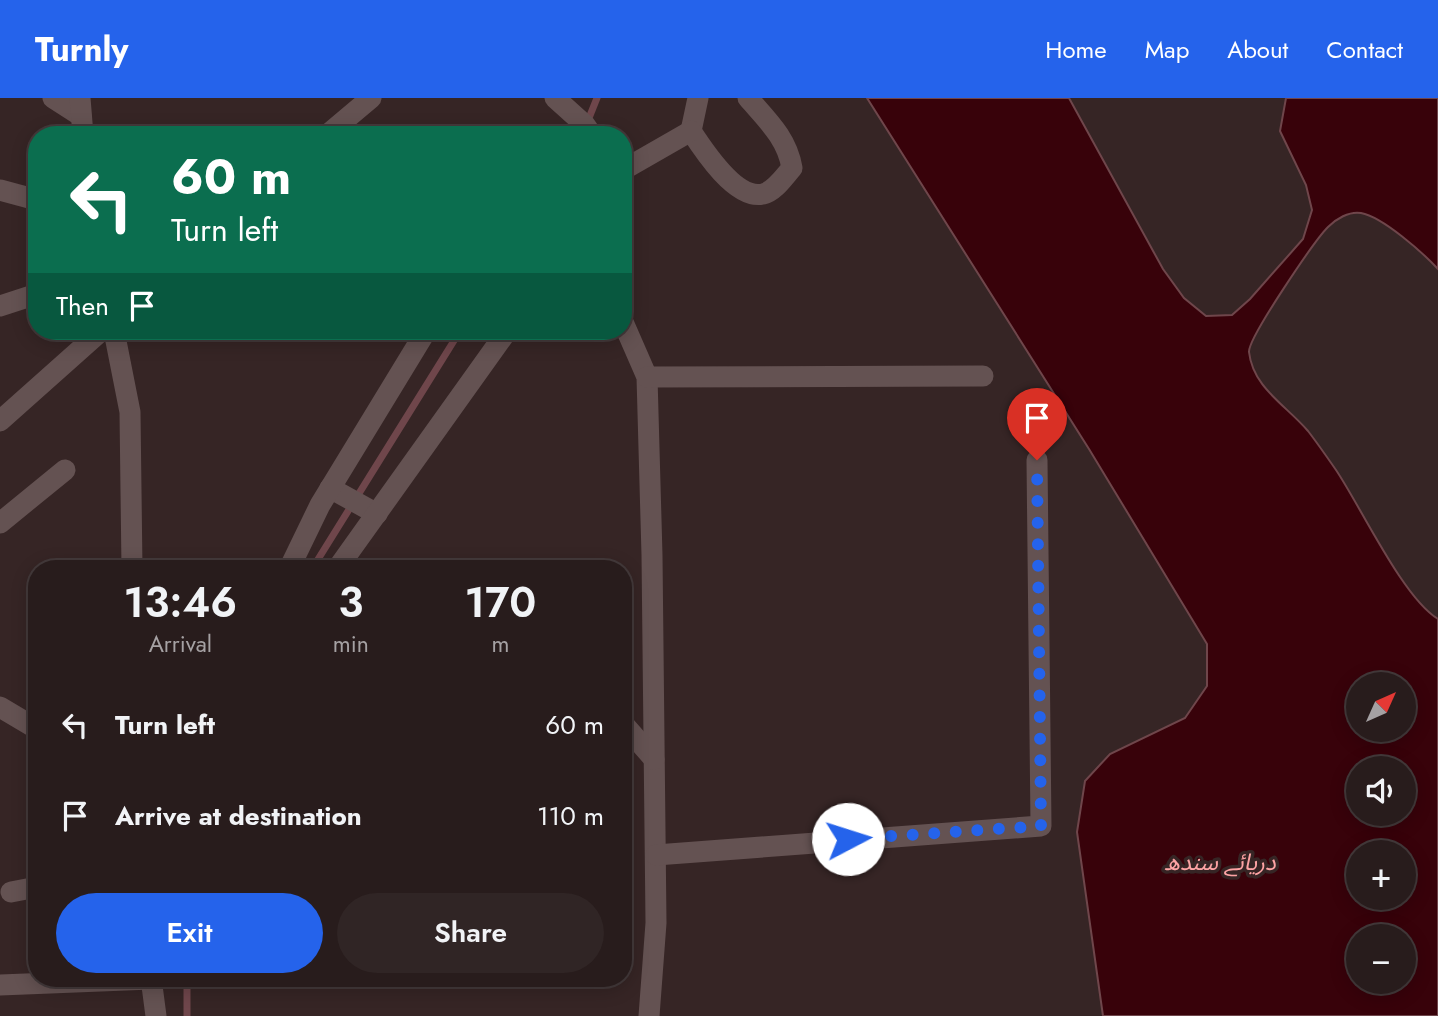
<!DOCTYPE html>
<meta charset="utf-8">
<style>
body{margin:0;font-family:Jost,"Noto Sans Arabic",sans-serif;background:#302525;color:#f1f3f6;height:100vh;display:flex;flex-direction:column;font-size:26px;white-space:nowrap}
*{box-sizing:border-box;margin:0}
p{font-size:23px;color:#a5a1a3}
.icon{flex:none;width:38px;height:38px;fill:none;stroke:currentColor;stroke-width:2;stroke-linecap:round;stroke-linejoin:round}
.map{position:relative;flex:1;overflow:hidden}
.drawer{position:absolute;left:28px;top:462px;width:604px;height:427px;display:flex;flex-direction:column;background:#281c1c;border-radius:28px;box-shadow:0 4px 18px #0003,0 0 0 2px #443a3b}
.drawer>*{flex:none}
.hud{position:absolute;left:28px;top:28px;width:604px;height:214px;border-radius:28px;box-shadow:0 4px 18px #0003,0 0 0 2px #443a3b;background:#0b6e4f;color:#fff;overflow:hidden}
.needle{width:46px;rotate:45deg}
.controls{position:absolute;left:1346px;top:574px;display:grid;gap:14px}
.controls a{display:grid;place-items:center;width:70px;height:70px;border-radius:50%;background:#281c1c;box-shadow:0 4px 18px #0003,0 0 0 2px #443a3b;font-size:35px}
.pin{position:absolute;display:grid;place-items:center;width:60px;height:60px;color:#fff;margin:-72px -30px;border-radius:50% 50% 50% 0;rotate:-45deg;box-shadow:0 0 7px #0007}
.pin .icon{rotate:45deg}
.me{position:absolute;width:77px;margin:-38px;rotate:85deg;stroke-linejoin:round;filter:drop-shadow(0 0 5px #0008)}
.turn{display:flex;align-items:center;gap:24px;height:147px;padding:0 28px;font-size:32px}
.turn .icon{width:91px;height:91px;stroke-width:2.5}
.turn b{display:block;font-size:49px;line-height:60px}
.then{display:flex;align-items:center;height:66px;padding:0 28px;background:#0003;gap:14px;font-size:26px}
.eta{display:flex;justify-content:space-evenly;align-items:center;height:119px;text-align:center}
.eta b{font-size:42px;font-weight:600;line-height:49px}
.cta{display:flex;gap:14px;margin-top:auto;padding:14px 28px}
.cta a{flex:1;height:80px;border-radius:42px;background:#2563eb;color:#fff;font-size:28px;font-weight:600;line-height:80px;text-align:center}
.cta a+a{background:#302525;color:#f1f3f6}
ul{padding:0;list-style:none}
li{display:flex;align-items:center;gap:21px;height:91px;padding:0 28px}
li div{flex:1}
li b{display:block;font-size:26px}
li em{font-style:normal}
header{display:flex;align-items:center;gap:42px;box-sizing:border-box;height:98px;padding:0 35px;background:#2563eb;color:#fff}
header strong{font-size:33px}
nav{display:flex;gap:38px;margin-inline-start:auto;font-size:24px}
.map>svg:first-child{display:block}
.water{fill:#38020a;stroke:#6f464b;stroke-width:2;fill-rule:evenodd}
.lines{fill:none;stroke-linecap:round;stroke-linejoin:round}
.stream{stroke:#6f464b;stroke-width:7}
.minor{stroke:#645252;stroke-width:21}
.route{stroke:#2563eb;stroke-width:12;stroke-dasharray:0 21.6}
.labels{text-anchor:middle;stroke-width:7;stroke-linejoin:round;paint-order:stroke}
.water-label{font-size:23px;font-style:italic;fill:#fda3a4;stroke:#362525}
</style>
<header>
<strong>Turnly</strong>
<nav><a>Home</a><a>Map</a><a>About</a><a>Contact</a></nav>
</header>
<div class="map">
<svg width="1438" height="918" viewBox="0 0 1438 918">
<rect width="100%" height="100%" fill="#362525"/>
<path class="water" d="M867,0h202l94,171 21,29 22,18 26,-1 18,-16 53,-60 9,-29 -6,-25 -26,-54 6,-33h152v171c-15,-16 -55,-52 -77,-56 -12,-2 -25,6 -33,14 -13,13 -80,111 -79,125 4,36 37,53 59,79 10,13 19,26 28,39 25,37 67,128 102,149v397h-335l-26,-184 8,-51 25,-27 75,-36 22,-32v-42l-118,-195zM1358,586h46v46h-46zM1358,670h46v46h-46zM1358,754h46v46h-46zM1358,838h46v46h-46z"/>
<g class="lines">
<g class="stream">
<path d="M587,25l10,-25"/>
<path d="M312,471l148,-238"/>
<path d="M187,918v-38"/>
</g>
<g class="minor">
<path d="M53,0l28,18"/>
<path d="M80,0l3,37"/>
<path d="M555,0l30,27 7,10"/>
<path d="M698,0l-7,33c13,20 45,69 72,63 12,-3 21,-17 29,-26 -5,-30 -25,-48 -44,-70"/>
<path d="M327,37l44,-37"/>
<path d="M623,72l68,-39"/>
<path d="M0,92l37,10"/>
<path d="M0,208l37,-12"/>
<path d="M623,224l24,55 5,178 4,368 -7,93"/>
<path d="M114,233l16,81 2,157"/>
<path d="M647,279l336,-1"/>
<path d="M0,323l101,-90"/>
<path d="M330,390l47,26"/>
<path d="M0,425l65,-53"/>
<path d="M289,471l31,-64 106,-174"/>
<path d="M337,471l170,-238"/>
<path d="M0,609l37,22"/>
<path d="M623,629h3l28,32"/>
<path d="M656,757l385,-29 -4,-366"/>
<path d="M11,794l26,-5"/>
<path d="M151,880l5,38"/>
<path d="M0,887l151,-6"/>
</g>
</g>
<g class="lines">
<path class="route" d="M848,741l193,-13 -4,-366"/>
</g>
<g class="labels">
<g class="water-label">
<text x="1220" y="772">دریائے سندھ</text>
</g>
</g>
</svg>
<div class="controls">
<a><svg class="needle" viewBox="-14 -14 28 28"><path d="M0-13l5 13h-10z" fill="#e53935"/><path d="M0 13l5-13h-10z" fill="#a5a1a3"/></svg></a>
<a><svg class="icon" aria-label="sound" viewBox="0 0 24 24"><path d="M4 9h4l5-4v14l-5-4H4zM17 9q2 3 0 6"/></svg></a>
<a>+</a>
<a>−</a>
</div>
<div class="pin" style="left:1037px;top:362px;background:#d93025"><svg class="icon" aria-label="arrive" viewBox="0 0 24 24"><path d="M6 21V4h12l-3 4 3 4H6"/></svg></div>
<svg class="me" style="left:848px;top:741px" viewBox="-20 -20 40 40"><circle r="19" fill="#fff"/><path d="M0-13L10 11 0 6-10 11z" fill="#2563eb"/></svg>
<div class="hud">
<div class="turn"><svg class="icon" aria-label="left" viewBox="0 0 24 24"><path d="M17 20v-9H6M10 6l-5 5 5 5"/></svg><div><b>60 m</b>Turn left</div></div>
<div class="then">Then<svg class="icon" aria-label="arrive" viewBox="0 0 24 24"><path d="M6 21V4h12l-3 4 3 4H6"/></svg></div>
</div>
<section class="drawer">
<div class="eta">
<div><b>13:46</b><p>Arrival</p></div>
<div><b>3</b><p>min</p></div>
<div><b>170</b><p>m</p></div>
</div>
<ul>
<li><svg class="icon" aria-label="left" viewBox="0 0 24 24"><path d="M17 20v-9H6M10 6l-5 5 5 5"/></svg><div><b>Turn left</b></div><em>60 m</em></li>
<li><svg class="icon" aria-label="arrive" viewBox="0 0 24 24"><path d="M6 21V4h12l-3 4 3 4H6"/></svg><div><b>Arrive at destination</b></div><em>110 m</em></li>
</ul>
<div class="cta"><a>Exit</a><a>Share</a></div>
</section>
</div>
